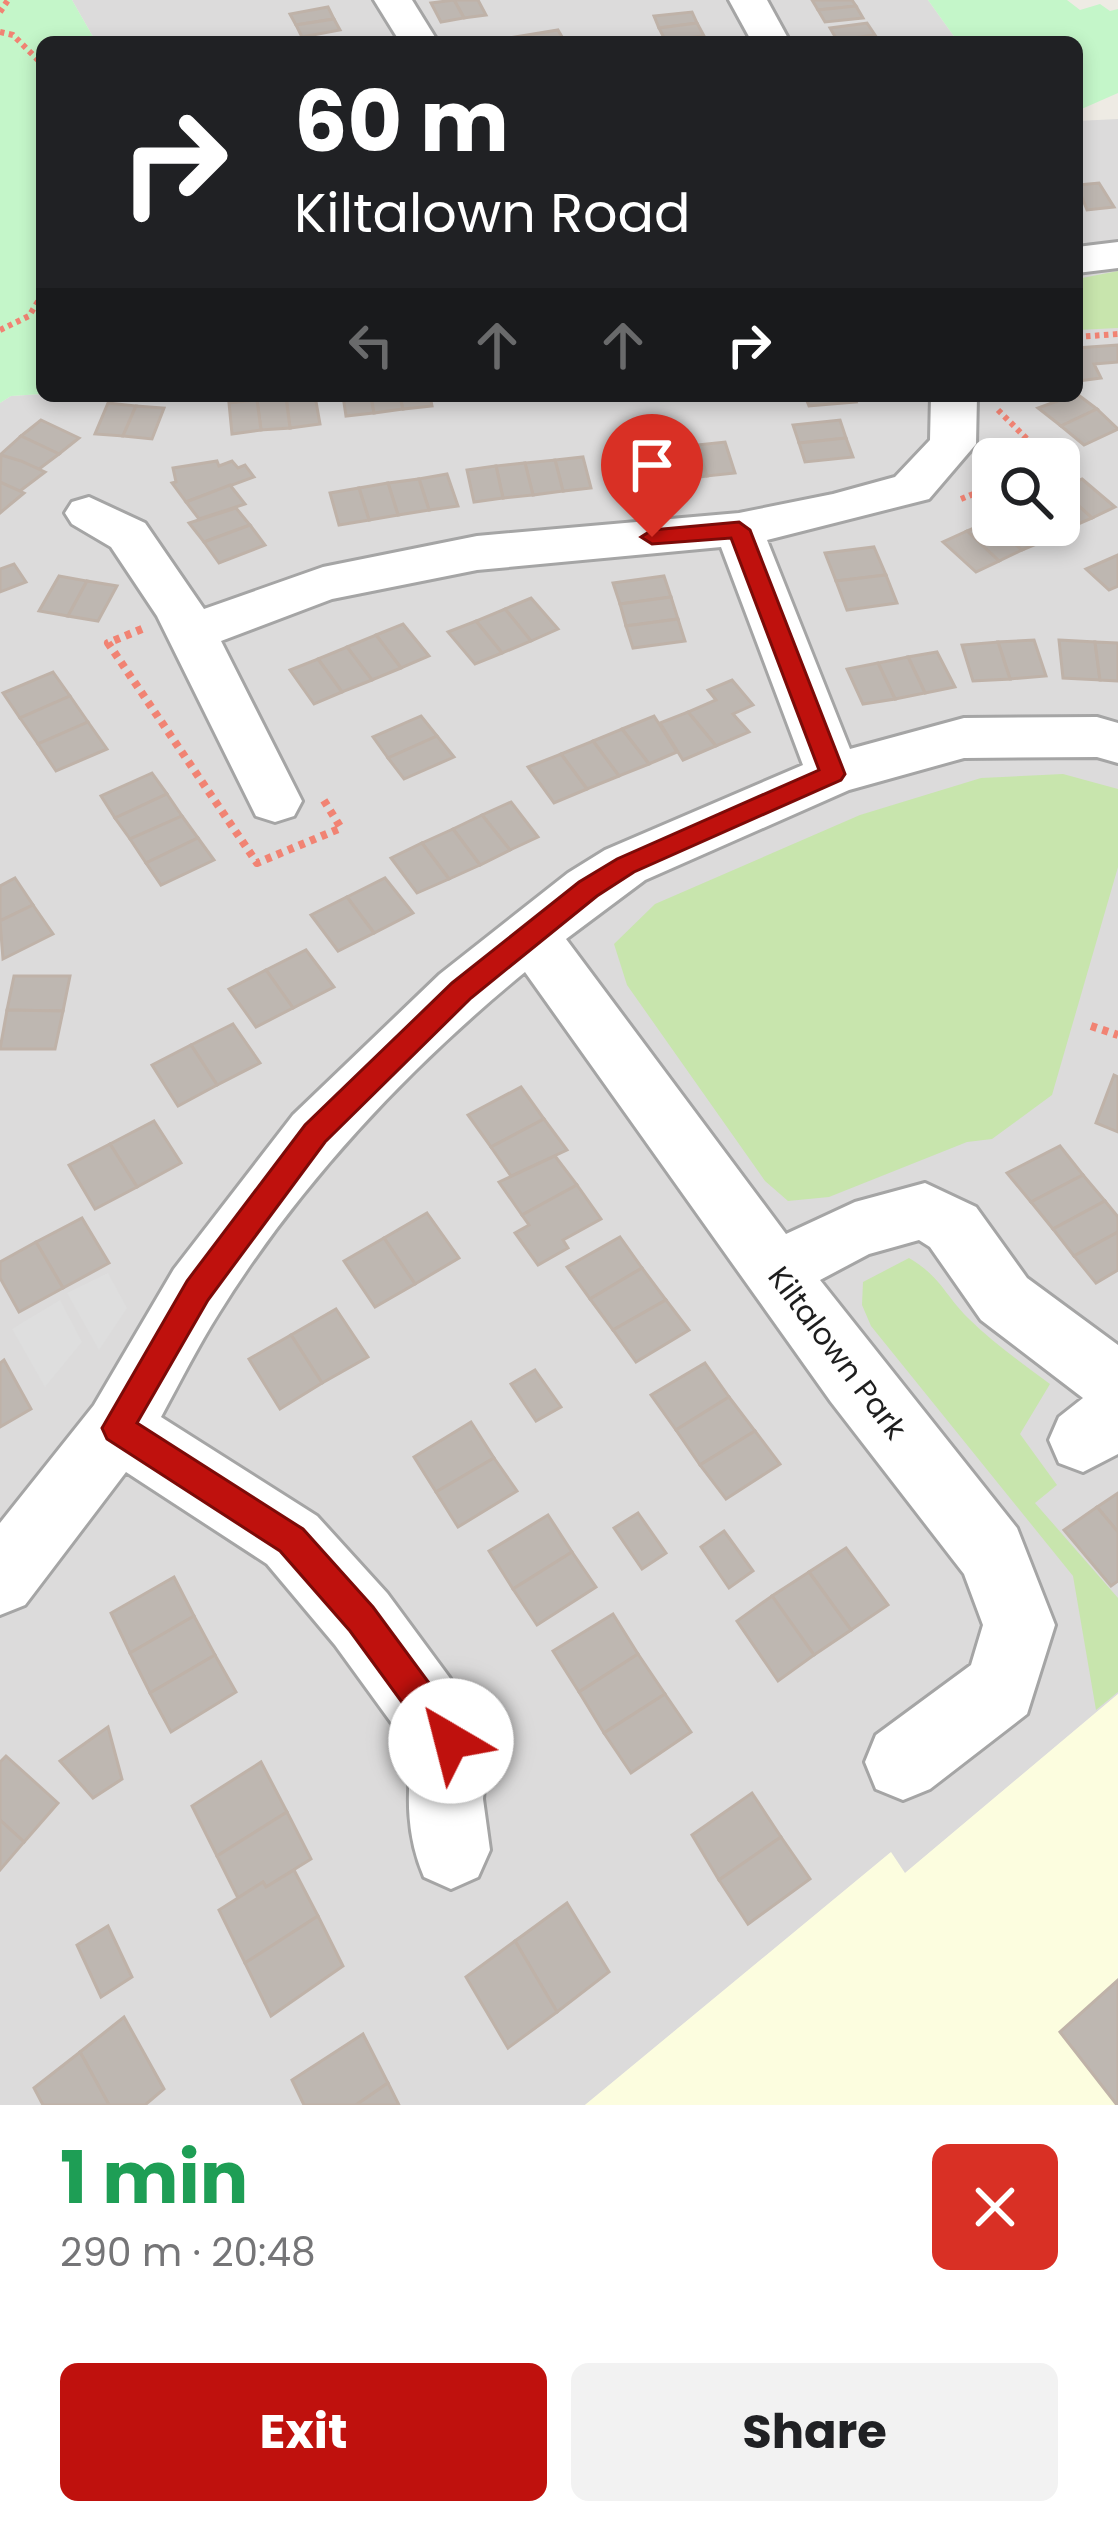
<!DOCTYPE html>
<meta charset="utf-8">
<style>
body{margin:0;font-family:Poppins,sans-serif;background:#f2f2f2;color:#202124;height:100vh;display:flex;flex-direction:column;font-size:45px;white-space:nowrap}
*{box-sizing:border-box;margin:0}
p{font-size:39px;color:#757577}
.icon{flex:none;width:66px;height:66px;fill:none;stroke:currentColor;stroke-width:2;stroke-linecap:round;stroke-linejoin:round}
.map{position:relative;height:2105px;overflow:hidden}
.details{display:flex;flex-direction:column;background:#fff;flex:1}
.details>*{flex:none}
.hud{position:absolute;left:36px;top:36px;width:1047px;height:366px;border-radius:18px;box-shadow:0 6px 18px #0003;background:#202124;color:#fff;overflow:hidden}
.buttons{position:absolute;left:972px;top:438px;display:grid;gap:24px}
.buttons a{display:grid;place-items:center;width:108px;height:108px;border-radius:18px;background:#fff;box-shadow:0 6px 18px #0003;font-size:60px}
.pin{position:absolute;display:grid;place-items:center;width:102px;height:102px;color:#fff;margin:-123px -51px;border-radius:50% 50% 50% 0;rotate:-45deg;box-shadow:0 0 12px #0007}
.pin .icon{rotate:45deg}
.me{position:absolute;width:132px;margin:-66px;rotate:323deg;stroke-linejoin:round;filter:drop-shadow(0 0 9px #0008)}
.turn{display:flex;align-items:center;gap:42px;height:252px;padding:0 60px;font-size:54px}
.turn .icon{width:156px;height:156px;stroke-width:2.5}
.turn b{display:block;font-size:84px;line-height:102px}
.lanes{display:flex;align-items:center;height:114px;padding:0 60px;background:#0003;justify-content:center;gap:60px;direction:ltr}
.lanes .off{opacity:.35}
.round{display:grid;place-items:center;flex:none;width:126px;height:126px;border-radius:18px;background:#f2f2f2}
.headline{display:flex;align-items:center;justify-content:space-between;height:204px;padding:0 60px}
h1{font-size:72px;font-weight:700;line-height:90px;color:#1e9e55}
.button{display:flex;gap:24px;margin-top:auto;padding:24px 60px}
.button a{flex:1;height:138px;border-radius:18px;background:#bf110d;color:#fff;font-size:48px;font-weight:700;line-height:138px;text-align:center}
.button a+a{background:#f2f2f2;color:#202124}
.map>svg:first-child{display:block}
.residential{fill:#dcdbdb;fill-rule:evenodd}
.education{fill:#fcfddf}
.grass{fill:#c8e5ad}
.park{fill:#c4f6c9}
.parking{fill:#dedede}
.building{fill:#beb7b1;stroke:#bfb2a8;stroke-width:3}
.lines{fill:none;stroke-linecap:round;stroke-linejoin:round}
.minor-casing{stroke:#a5a5a5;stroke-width:6}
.path-far1{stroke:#f18373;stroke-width:6;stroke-dasharray:4.5 4.5;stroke-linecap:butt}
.path{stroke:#f18373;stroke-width:8;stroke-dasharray:6 6;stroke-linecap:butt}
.minor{fill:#fff;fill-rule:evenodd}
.route{fill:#bf110d;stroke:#7c0b08;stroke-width:3}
.labels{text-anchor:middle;stroke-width:10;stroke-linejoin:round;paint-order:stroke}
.street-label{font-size:30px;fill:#1e1e1e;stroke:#fff}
</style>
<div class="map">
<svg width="1118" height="2105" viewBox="0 0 1118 2105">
<rect width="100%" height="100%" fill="#eeebe4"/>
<g class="residential">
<path d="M72,0h856l30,42h-862z"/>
<path d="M1118,119v1575l-214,180 -14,-21 -305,252h-585v-1702l11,-7 31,-2 1035,2v-275zM993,459h66v66h-66z"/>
</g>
<path class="education" d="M1118,1694v411h-533l306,-253 14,21z"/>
<g class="grass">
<path d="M1118,271v57l-41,2v-51z"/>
<path d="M1063,774l55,15v78l-66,228 -60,44 -25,3 -138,55 -41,4 -23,-20 -138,-196 -13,-41 41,-40 205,-89 121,-37z"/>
<path d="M909,1258c32,19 35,36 59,60 25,25 54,45 82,66l-30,50 37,51 -22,18 83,95v94l-22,18 -23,-134 -202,-250 -9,-21 1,-23z"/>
</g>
<g class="park">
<path d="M0,0h72l24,42h-54v352l-31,2 -11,7z"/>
<path d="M928,0h139l13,10 20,-6 10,7 8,-2v84l-41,18v-69h-119z"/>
</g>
<g class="parking">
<path d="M108,1273l19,35 -28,42 -32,-57z"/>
<path d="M60,1300l22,42 -37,45 -33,-58z"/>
</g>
<g class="building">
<path d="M454,0h24l8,15 -22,3z"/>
<path d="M454,0l10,18 -23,4 -10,-19z"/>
<path d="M812,0h40l4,6 -38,4z"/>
<path d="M856,6l7,12 -38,4 -7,-12z"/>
<path d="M328,7l6,12 -38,6 -6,-11z"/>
<path d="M692,12l5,11 -38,5 -5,-12z"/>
<path d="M334,19l6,11 -38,7 -6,-12z"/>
<path d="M697,23l7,13 -39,4 -6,-12z"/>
<path d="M867,23l8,12 -38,5 -7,-12z"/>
<path d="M558,30l7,12 -56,-4z"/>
<path d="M1099,183l15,24 -27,3 -10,-25z"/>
<path d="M1118,345v17l-24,2 7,14 -23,3 -1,-33z"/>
<path d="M1077,394l20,15 -36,17 -23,-18z"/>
<path d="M315,396l5,28 -30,4 -4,-31z"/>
<path d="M343,396h28l3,17 -28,3z"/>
<path d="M371,396h29l3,13 -29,4z"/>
<path d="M400,396h30l2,10 -29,3z"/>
<path d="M805,396h48l3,6 -47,4z"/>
<path d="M286,397l4,31 -29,2 -4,-30z"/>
<path d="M257,400l4,30 -29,4 -3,-31z"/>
<path d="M108,403l28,3 -13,30 -28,-2z"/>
<path d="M136,406l28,2 -12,31 -29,-3z"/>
<path d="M1097,409l21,20 -34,16 -23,-19z"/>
<path d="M41,420l38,18 -20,16 -38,-18z"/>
<path d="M840,420l6,18 -47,5 -6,-18z"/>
<path d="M21,436l38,18 -20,15 -39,-14z"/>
<path d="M846,438l7,19 -48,5 -6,-19z"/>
<path d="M725,442l10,31 -28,3 -10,-31z"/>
<path d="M697,445l10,31 -30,4 -10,-32z"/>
<path d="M667,448l10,32 -29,3 -9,-31z"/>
<path d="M639,452l9,31 -29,3 -9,-31z"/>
<path d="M1,455l20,6 24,11 -25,19 -20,-9z"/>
<path d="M583,457l8,31 -28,3 -8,-31z"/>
<path d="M555,460l8,31 -30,4 -8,-32z"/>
<path d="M217,461l2,5 13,-5 6,7 7,-3 9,12 -68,25 -14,-19 4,-1 -3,-14z"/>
<path d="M525,463l8,32 -30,3 -7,-32z"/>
<path d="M496,466l7,32 -29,4 -7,-32z"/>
<path d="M447,474l11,32 -29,4 -10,-31z"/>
<path d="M419,479l10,31 -31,5 -10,-32z"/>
<path d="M1082,479l33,28 -23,11 -32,-29z"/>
<path d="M0,482l24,11 -24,20z"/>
<path d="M388,483l10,32 -29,5 -10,-32z"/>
<path d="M230,485l15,19 -46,15 -13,-17z"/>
<path d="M359,488l10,32 -30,5 -9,-32z"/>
<path d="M1060,489l32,29 -23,10 -10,-8z"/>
<path d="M236,508l14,17 -46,17 -15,-19z"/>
<path d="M1059,520l10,8 -23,12 -17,-15h30z"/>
<path d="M990,521l3,4 29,25 -23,11 -32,-30z"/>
<path d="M250,525l15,20 -46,18 -15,-21z"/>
<path d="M994,525h35l17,15 -24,10z"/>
<path d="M967,531l32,30 -23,11 -33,-30z"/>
<path d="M874,547l12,28 -50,6 -11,-28z"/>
<path d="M1118,555v31l-9,4 -23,-21z"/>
<path d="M14,564l12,18 -26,10v-23z"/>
<path d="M886,575l11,28 -50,7 -11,-29z"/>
<path d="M59,576l28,5 -19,35 -29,-5z"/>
<path d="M664,576l7,21 -51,7 -7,-21z"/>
<path d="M87,581l30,5 -19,35 -30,-5z"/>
<path d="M671,597l7,22 -52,7 -6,-22z"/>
<path d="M531,598l27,31 -27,12 -26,-32z"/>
<path d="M505,609l26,32 -29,12 -26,-32z"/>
<path d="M678,619l7,22 -52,7 -7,-22z"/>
<path d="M476,621l26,32 -27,11 -27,-32z"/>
<path d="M403,624l26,32 -28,12 -25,-33z"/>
<path d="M376,635l25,33 -29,12 -25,-33z"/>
<path d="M1034,640l12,36 -36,3 -12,-37z"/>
<path d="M1059,640l36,2 5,38 -37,-2z"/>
<path d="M998,642l12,37 -37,2 -11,-36z"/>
<path d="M1095,642l23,1v38l-18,-1z"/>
<path d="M347,647l25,33 -30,12 -24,-33z"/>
<path d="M937,652l18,35 -30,6 -17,-36z"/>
<path d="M908,657l17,36 -30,6 -17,-36z"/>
<path d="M318,659l24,33 -28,12 -24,-34z"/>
<path d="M878,663l17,36 -32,5 -16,-35z"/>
<path d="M53,672l17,24 -50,22 -17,-25z"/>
<path d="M732,680l21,25 -20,9 16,18 -33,14 -28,-34 28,-12 -8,-10z"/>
<path d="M70,696l18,26 -50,22 -18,-26z"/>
<path d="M688,712l28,34 -33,14 -23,-37z"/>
<path d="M421,716l16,20 -49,22 -15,-21z"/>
<path d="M654,716l23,36 -28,12 -27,-35z"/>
<path d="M88,722l19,27 -51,22 -18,-27z"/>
<path d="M622,729l27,35 -30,12 -26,-35z"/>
<path d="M437,736l17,21 -50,22 -16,-21z"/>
<path d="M593,741l26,35 -32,13 -26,-35z"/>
<path d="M561,754l26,35 -33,14 -26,-36z"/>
<path d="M152,773l15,21 -52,24 -14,-22z"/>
<path d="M167,794l15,22 -52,23 -15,-21z"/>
<path d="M511,802l27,35 -28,13 -28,-35z"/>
<path d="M482,815l28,35 -30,15 -27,-36z"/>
<path d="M182,816l16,22 -52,25 -16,-24z"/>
<path d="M453,829l27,36 -31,14 -27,-36z"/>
<path d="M198,838l16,22 -53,25 -15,-22z"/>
<path d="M422,843l27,36 -32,14 -26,-35z"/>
<path d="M15,878l18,27 -33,16v-35z"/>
<path d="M385,878l28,35 -39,20 -27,-36z"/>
<path d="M347,897l27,36 -36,18 -27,-36z"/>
<path d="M33,905l20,29 -50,25 -3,-38z"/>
<path d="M306,950l28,37 -41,21 -27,-38z"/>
<path d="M266,970l27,38 -37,19 -27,-38z"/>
<path d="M14,976h56l-7,35 -56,-1z"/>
<path d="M7,1010l56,1 -8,38h-55z"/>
<path d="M233,1024l27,39 -43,22 -26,-40z"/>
<path d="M191,1045l26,40 -39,21 -26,-41z"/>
<path d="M1114,1075l4,2v55l-22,-9z"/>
<path d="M521,1087l23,32 -53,28 -23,-32z"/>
<path d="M544,1119l23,31 -56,26 -20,-29z"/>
<path d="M154,1121l27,42 -44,24 -27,-43z"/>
<path d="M110,1144l27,43 -42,22 -26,-44z"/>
<path d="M1060,1146l23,29 -52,27 -24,-29z"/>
<path d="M555,1156l22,29 -55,30 -23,-33z"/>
<path d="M1083,1175l22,26 -52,28 -22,-27z"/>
<path d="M577,1185l24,34 -38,21 5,8 -30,17 -23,-32 14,-8 -7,-10z"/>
<path d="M1105,1201l13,16v15l-44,24 -21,-27z"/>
<path d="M427,1213l32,45 -44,26 -31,-46z"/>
<path d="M82,1218l27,45 -46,25 -27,-46z"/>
<path d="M1118,1232v38l-22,13 -22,-27z"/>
<path d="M620,1237l22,31 -52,31 -23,-32z"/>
<path d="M384,1238l31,46 -40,23 -31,-46z"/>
<path d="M36,1242l27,46 -44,24 -19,-34v-16z"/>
<path d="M642,1268l24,32 -53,30 -23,-31z"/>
<path d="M666,1300l23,30 -53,32 -23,-32z"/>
<path d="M336,1309l32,48 -46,26 -31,-48z"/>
<path d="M291,1335l31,48 -42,26 -31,-50z"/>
<path d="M4,1360l27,49 -31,18v-64z"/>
<path d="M705,1363l24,34 -53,33 -25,-35z"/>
<path d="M535,1370l26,37 -25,14 -25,-37z"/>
<path d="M729,1397l26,34 -55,34 -24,-35z"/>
<path d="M471,1422l23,36 -58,34 -22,-35z"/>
<path d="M755,1431l25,33 -54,35 -26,-34z"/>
<path d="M494,1458l23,33 -59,36 -22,-35z"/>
<path d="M1118,1493v39l-21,-25z"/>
<path d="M1097,1507l21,25v49l-7,5 -47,-56z"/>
<path d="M638,1513l28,40 -24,16 -28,-41z"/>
<path d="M548,1515l24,37 -59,37 -24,-38z"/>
<path d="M724,1531l29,40 -24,17 -28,-41z"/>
<path d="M846,1548l42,57 -37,25 -42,-58z"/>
<path d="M572,1552l24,35 -59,38 -24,-36z"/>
<path d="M809,1572l42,58 -37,25 -42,-59z"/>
<path d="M174,1577l20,39 -64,37 -19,-40z"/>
<path d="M772,1596l42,59 -36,26 -41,-60z"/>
<path d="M613,1614l25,40 -59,38 -26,-41z"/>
<path d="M194,1616l21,39 -65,38 -20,-40z"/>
<path d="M638,1654l27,40 -61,39 -25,-41z"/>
<path d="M215,1655l21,37 -65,40 -21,-39z"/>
<path d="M665,1694l26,38 -60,41 -27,-40z"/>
<path d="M108,1727l14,52 -29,19 -33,-37z"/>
<path d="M6,1756l52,47 -34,39 -24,-22v-58z"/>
<path d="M261,1762l26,50 -70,44 -25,-50z"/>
<path d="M752,1793l29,44 -62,43 -27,-45z"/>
<path d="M287,1812l24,47 -45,28 -3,-5 -25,16 -21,-42z"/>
<path d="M0,1820l24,22 -24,28z"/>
<path d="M781,1837l29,42 -62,45 -29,-44z"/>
<path d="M294,1870l24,46 -73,47 -26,-53 44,-28 3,5z"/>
<path d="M567,1903l42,69 -52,40 -42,-71z"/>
<path d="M318,1916l25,50 -72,50 -26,-53z"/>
<path d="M108,1926l24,51 -31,20 -24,-52z"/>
<path d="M515,1941l42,71 -49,36 -42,-71z"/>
<path d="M1118,1980v125h-1l-57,-73z"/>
<path d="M124,2017l40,72 -19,16h-36l-29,-53z"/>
<path d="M363,2034l25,49 -32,22h-52l-12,-25z"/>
<path d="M80,2052l29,53h-66l-9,-17z"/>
<path d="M388,2083l11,22h-43z"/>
</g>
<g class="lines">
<g class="minor-casing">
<g id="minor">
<path d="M374,0h38l26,42h-38z"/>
<path d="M729,0h38l23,42h-38z"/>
<path d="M1118,242v26l-41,5v-26z"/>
<path d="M931,396h46l-1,48 -47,55 -162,41 83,209 114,-31 133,-1 21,6v40l-21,-6 -133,1 -115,32 -204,90 -79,59 220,295 69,-32 70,-19 51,24 51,71 91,67v109l-35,18 -24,-9 -10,-23 10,-23 24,-19 -102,-78 -51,-73 -11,-7 -50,14 -49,26 197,248 38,97 -28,89 -97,75 -27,11 -27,-11 -11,-27 11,-27 95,-70 12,-40 -19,-51 -133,-172 -306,-430c-117,96 -226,212 -306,341 -21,33 -39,69 -58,104l156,99 70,77 90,122 11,26 -5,58 7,51 -12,27 -27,12 -27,-12c-18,-42 -17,-81 -12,-126l-77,-106 -68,-81 -141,-92 -101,133 -25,10v-92l94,-118 80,-136 119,-154 147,-141 128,-101 37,-23 198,-85 -82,-218 -244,23 -145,29 -111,42 81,160 -8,15 -19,6 -19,-6 -99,-200 -46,-69 -39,-23 -7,-11 7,-11 17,-5 56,26 59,86 119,-42 154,-31 262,-23 94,-19 62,-17 35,-37z"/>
</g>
</g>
<g class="path-far1">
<path d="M0,12l8,-12"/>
<path d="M0,32l13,3 29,29"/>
<path d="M0,330l29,-14 13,-21"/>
<path d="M1077,337l41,-3"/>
<path d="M998,410l49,49"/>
<path d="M961,499l32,-13"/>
</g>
<g class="path">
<path d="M142,629l-34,14 149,220 84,-35 -18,-29"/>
<path d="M1091,1026l27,9"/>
</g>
<use href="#minor" class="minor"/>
</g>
<path class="route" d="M739,522l11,8 95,244 -4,6 -207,92 -37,24 -126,102 -146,144 -117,158 -71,123 166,106 70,78 90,122 5,12 -5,12 -12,5 -12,-5 -89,-122 -70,-80 -173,-112 -5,-11 85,-147 118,-156 147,-142 127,-101 38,-23 202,-89 -88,-232 -79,6 -11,-7 11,-7z"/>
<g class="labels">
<g class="street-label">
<text transform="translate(837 1353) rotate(53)" y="10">Kiltalown Park</text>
</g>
</g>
</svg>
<div class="buttons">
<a><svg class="icon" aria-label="search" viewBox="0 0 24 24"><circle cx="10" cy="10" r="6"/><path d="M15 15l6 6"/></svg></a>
</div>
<div class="pin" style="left:652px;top:537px;background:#d93025"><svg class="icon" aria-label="arrive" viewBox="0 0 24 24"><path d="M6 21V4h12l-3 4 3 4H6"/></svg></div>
<svg class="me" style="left:451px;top:1741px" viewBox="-20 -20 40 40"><circle r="19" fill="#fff"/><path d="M0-13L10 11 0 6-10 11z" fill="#bf110d"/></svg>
<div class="hud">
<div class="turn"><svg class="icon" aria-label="right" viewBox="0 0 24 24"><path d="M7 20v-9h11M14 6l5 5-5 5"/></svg><div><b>60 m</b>Kiltalown Road</div></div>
<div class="lanes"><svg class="icon off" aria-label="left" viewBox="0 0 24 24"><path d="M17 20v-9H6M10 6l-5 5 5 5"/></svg><svg class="icon off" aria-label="ahead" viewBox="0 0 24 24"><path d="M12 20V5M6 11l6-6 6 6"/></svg><svg class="icon off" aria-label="ahead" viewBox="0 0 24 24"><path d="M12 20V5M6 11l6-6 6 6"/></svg><svg class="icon" aria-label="right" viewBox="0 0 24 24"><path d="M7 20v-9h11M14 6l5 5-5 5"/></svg></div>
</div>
</div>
<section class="details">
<div class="headline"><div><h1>1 min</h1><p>290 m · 20:48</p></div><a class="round" style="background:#d93025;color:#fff"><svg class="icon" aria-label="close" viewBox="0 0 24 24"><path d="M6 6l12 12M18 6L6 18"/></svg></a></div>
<div class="button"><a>Exit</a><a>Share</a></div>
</section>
